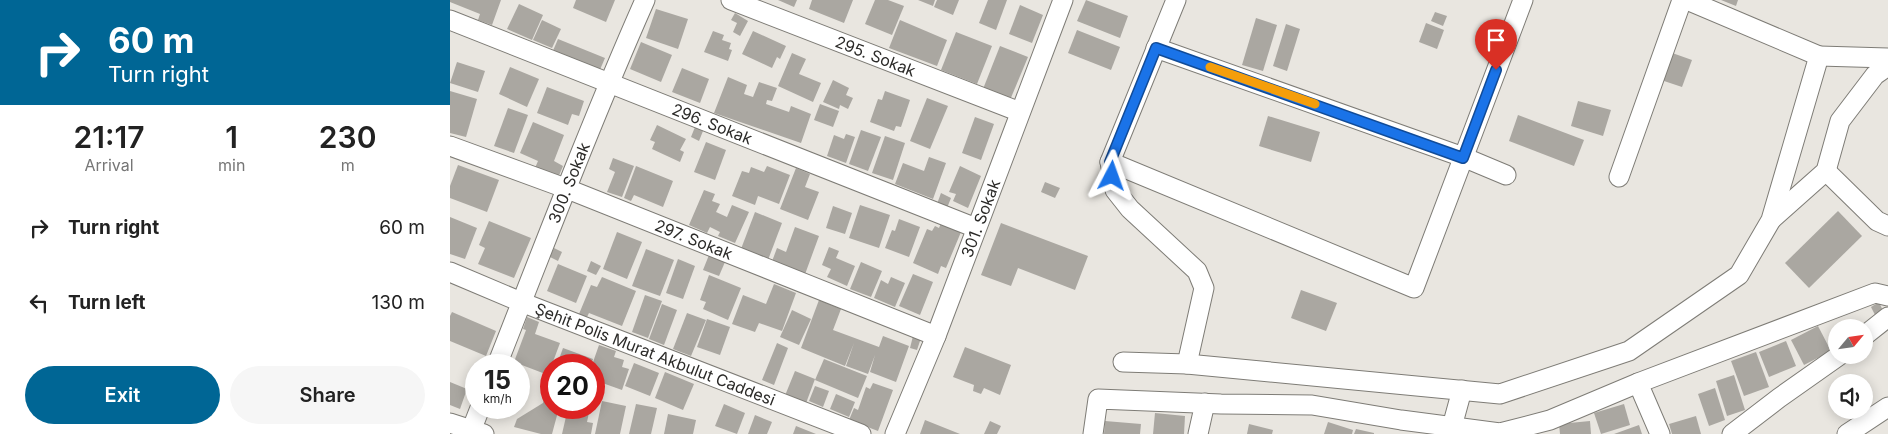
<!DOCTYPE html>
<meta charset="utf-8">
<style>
body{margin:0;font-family:Inter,sans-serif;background:#f6f6f6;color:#222;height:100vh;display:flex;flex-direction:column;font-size:19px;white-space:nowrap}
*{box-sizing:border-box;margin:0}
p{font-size:16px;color:#767676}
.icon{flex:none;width:28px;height:28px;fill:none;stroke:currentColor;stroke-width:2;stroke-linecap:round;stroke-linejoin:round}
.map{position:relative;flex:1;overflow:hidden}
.drawer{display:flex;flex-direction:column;background:#fff;width:450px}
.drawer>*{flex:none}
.banner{background:#006695;color:#fff;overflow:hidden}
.needle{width:32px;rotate:61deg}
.buttons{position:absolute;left:1378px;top:319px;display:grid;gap:10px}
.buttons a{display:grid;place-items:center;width:45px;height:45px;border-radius:50%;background:#fff;box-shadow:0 2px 12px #0003;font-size:25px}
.speed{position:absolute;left:15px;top:354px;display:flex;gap:10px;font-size:25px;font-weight:700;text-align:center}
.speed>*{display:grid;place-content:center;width:65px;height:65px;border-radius:50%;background:#fff;box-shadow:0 2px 12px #0003;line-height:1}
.speed small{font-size:12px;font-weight:400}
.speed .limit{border:8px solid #d22;background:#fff;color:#111}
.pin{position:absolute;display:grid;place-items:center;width:42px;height:42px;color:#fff;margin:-51px -21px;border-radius:50% 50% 50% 0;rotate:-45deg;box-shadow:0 0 5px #0007}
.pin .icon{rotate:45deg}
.me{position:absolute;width:55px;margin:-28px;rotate:4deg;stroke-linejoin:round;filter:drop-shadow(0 0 4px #0008)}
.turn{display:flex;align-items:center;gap:18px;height:105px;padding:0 25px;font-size:22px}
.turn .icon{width:65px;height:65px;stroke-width:2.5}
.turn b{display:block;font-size:35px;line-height:42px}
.eta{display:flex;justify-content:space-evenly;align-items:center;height:85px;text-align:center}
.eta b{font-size:30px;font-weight:600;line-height:35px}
.primary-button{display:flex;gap:10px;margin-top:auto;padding:10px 25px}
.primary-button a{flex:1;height:58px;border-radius:30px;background:#006695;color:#fff;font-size:20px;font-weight:600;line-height:58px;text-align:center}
.primary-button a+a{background:#f6f6f6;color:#222}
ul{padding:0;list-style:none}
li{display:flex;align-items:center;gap:15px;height:75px;padding:0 25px}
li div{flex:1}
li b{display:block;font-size:19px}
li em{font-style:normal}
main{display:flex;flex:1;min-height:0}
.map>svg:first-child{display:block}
.building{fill:#aaa7a1}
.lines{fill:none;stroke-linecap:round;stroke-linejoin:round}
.minor-casing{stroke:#7e7c76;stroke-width:21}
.minor{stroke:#fff;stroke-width:19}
.route-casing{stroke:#114b97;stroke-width:12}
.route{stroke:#1a73e8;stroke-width:9}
.slow{stroke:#f59e0b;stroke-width:9}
.labels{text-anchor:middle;stroke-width:5;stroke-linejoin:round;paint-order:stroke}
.street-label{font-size:16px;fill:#2b2a28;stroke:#fff}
</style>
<main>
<section class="drawer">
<div class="banner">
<div class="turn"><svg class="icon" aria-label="right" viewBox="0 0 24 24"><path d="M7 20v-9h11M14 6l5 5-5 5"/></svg><div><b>60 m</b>Turn right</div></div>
</div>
<div class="eta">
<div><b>21:17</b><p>Arrival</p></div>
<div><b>1</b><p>min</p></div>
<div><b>230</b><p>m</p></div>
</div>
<ul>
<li><svg class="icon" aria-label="right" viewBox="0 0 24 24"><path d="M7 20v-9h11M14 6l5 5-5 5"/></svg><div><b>Turn right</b></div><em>60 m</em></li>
<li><svg class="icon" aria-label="left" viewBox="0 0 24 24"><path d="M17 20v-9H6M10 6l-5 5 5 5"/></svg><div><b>Turn left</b></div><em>130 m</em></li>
</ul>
<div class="primary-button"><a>Exit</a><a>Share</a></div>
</section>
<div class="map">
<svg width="1438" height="434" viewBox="0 0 1438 434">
<rect width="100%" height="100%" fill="#e9e6e0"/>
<g class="building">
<path d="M0,0h51l-9,25 -14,-5 2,-6 -30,-12z"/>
<path d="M126,0h39l-9,22 -33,-14z"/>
<path d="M328,0h19l-3,7z"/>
<path d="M362,0h41l-9,23 -35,-14z"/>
<path d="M425,0h13l16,6 -12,29 -27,-11z"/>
<path d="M468,0h17l-2,6z"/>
<path d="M487,0h22l-6,15 -19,-8z"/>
<path d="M538,0h19l-11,30 -17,-7z"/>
<path d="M636,0l42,16 -8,22 -43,-17z"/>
<path d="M1271,0h17l-2,6z"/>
<path d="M69,4l24,11 -11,25 -25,-11z"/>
<path d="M570,5l23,10 -11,28 -23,-9z"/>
<path d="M206,9l32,10 -10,30 -32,-11z"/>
<path d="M985,12l12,4 -4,10 -12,-5z"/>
<path d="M285,13l13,8 -8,15 -7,-4 4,-9 -6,-3z"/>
<path d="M806,18l21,7 -14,46 -21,-6z"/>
<path d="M92,20l19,9 -9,19 -19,-8z"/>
<path d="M450,20l47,20 -10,26 -48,-18z"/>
<path d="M976,23l18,7 -7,19 -18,-7z"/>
<path d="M836,24l14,5 -13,42 -14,-5z"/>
<path d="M627,30l43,17 -9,23 -43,-17z"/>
<path d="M263,31l11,4 -2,5 9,3 -2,6 3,1 -4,11 -24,-9z"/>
<path d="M303,31l33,15 -6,13 -3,-2 -5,11 -30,-14z"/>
<path d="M506,32l36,14 -15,38 -36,-14z"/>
<path d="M108,39l47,19 -6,14 -47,-19z"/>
<path d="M191,42l31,13 -11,27 -31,-13z"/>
<path d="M550,46l28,11 -18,43 -27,-11z"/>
<path d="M1211,49l31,11 -10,27 -30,-10z"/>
<path d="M342,53l14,6 -7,15 22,9 -8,19 -35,-16z"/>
<path d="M7,62l28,9 -7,21 -28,-9z"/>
<path d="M60,67l29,12 -12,28 -28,-13z"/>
<path d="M232,68l27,11 -9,24 -28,-11z"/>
<path d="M278,77l19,8 -3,9 9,3 6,-15 18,6 -5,13 -5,-1 -1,4 23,8 2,-6 20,8 -10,29 -87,-30z"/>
<path d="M383,80l16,8 -3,7 7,3 -5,11 -8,-4 -1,4 -16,-7z"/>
<path d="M97,87l37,14 -5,15 -7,-2 -4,11 -31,-12z"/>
<path d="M0,91l27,8 -11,38 -16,-4z"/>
<path d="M435,91l25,9 -9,27 -5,-1 -2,5 -24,-9 8,-23 4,1z"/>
<path d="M477,98l21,8 -18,43 -20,-8z"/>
<path d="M1128,101l33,9 -8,26 -32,-10z"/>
<path d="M370,104l19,7 -6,16 -19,-7z"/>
<path d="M58,108l20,7 -14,38 -20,-7z"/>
<path d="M1068,115l66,25 -10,26 -65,-25z"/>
<path d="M818,116l52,16 -9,30 -52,-16z"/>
<path d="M525,117l19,7 -13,36 -19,-7z"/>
<path d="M83,122l31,13 -10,26 9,5 -5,12 -23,-10 3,-7 -18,-8z"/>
<path d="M207,125l29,14 -6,11 4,2 -4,10 -28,-13 3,-7 -5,-2z"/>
<path d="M245,127l8,4 -4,10 -8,-4z"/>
<path d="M411,130l20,7 -13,34 -19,-7z"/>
<path d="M396,134l9,3 -9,26 -19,-7 7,-21 10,4z"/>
<path d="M435,136l20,7 -12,37 -21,-7z"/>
<path d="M256,142l20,8 -11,30 -21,-8z"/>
<path d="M479,157l17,6 -13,36 -38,-15 8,-21 21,8z"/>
<path d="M163,158l21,8 -12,31 -15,-5 8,-20 -6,-3z"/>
<path d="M8,165l41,15 -12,32 -37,-14v-12z"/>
<path d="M186,166l37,15 -10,26 -29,-12 -3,6 -7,-3z"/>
<path d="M317,166l23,9 -11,29 -21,-8 -3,9 -23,-9 10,-25 7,2 2,-6 13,5z"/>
<path d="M510,166l21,10 -13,32 -15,-7 3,-7 -7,-2z"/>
<path d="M346,168l14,6 -5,13 14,5 -11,28 -28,-11z"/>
<path d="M595,182l15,6 -5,10 -14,-6z"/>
<path d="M254,190l11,4 -3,7 8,3 -4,8 11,5 5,-12 17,7 -14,31 -17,-7 2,-4 -10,-5 -3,6 -18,-8z"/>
<path d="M491,193l10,5 -4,10 -10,-4z"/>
<path d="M410,205l30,10 -11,33 -30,-10z"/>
<path d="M383,206l19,7 -7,21 -19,-6z"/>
<path d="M1388,211l24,25 -53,52 -24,-25z"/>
<path d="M305,212l27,11 -14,37 -27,-11z"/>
<path d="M0,217l27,11 -12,31 -15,-5z"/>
<path d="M449,219l21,8 -11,30 -24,-9 7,-18 3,1z"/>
<path d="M39,221l42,17 -17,40 -36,-14 7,-16 -6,-3z"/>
<path d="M491,223l20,9 -15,36 -5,-2 -3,8 -25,-11 14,-34 5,2 3,-5 4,2z"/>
<path d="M551,223l87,33 -13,34 -57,-22 -7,18 -30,-11z"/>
<path d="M345,227l24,9 -15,41 -33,-13 6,-16 9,4z"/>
<path d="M167,232l25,10 -15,37 -24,-10z"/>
<path d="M379,247l10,4 -3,7 19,8 -8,20 -20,-9 4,-8 -9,-4z"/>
<path d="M104,248l8,4 -4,9 -8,-4z"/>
<path d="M196,249l28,11 -14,36 -28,-10z"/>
<path d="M259,255l16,7 -6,14 -16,-6z"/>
<path d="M228,259l17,7 -12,33 -17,-6z"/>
<path d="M141,261l10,5 -5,9 -9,-4z"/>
<path d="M411,262l21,9 -11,26 -21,-8z"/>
<path d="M108,264l29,12 -11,27 -29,-12z"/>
<path d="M463,274l20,8 -13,33 -21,-9z"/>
<path d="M259,275l32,13 -13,32 -25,-11 3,-7 -6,-2z"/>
<path d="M152,277l34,14 -14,35 -33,-13 -2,4 -8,-3 12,-29 6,2z"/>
<path d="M441,277l14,6 -10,24 -21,-9 7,-18 7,4z"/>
<path d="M324,284l22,9 -14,38 -23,-8 -4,9 -23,-8 11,-29 23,9z"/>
<path d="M851,290l36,13 -11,28 -35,-13z"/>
<path d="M195,295l17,6 -14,37 -16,-6z"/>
<path d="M369,300l22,9 -8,21 46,17 4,-11 26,10 -13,36 -26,-10 5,-17 -7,19 -22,-8 8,-23 -9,23 -44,-18z"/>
<path d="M1429,302l5,11 -8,4 -5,-10z"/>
<path d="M212,304l15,6 -13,35 -15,-6z"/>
<path d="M342,310l19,9 -12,26 -19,-8z"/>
<path d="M2,312l44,19 -10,25 -36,-15v-25z"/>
<path d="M237,313l19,7 -15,36 -18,-7z"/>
<path d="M77,317l12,5 -4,12 25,9 -12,32 -34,-13 12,-32 -3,-1z"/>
<path d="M257,319l23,8 -10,28 -23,-8z"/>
<path d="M1368,326l13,25 -27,14 -13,-25z"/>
<path d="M463,336l8,2 -4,12 -7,-2z"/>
<path d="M1336,341l10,25 -27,11 -10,-25z"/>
<path d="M327,343l11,5 -14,37 -12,-5z"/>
<path d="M149,345l17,6 -2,6 10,3 -2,7 7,2 -7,21 -28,-10v-15h-2z"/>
<path d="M515,347l46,18 -11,30 -16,-7 -3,6 -8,-3 1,-6 -21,-8z"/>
<path d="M113,348l30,11 -2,6h-34z"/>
<path d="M1306,352l13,35 -25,9 -13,-35z"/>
<path d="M374,359l43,17 -9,22 -43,-18z"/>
<path d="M184,363l25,10 -9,23 -25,-10z"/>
<path d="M345,371l20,8 -10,27 -21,-8z"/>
<path d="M215,372l29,12 -11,26 -28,-12z"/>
<path d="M1284,375l11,35 -18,6 -11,-35z"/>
<path d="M0,382l17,7 -7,20 -10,-4z"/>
<path d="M423,383l20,7 -15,41 -29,-11 5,-12 4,2 8,-23 4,2z"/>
<path d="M365,386l14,5 -6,16 -14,-6z"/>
<path d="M1265,388l10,32 -16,6 -11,-32z"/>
<path d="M95,393l6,1v14h8l-7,26h-11l-27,-7 3,-8 26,-16z"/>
<path d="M386,394l19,8 -6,15 -19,-8z"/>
<path d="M152,401l24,5 -6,28h-25z"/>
<path d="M186,404l21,4 -6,26h-22z"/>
<path d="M274,404l21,9 -8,21 -22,-8z"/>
<path d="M1174,404l6,21 -29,9 -7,-21z"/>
<path d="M118,408h22l-3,14 6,1 -2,11h-29z"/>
<path d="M705,413l30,3 -1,18h-31z"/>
<path d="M218,414l28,6 -3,14h-29z"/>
<path d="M305,415l17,7 -5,12h-19z"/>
<path d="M1246,416l5,18h-29l-3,-10z"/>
<path d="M475,420l35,14h-40z"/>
<path d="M540,421l11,5 -4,8h-13z"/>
<path d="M655,421l36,3 -1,10h-36z"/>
<path d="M1140,421l1,13h-31l-1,-10z"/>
<path d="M878,422l25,8 -1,4h-28z"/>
<path d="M799,424l24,6 -1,4h-25z"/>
<path d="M1189,425l3,9h-28z"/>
<path d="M346,426l20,8h-23z"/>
<path d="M906,429l18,4v1h-20z"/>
</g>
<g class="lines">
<g class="minor-casing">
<g id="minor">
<path id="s1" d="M281,0l289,112"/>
<path d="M726,0l-66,162 5,28 15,19 67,62 7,17 -17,76"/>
<path id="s2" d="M0,20l526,208"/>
<path d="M706,48l307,109 43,18"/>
<path d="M1369,56l69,2"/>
<path id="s3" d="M0,146l115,42 371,148"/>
<path d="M660,162l304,126 109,-288"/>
<path d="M1376,171l51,50 11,5"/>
<path d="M1169,177l63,-177"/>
<path d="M1322,219l54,-48 14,-50 35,-46 13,-9"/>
<path id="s4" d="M0,272l71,30 340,132"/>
<path d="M1414,336l24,-19"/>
<path d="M673,362l64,2 313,30 129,-43 110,-76 32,-55 48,-164 -132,-56"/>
<path id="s5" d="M47,365c48,-122 95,-245 148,-365"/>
<path d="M1188,383l22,51"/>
<path d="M0,423l34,11"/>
<path d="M21,431l9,-23"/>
<path id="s6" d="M445,434l41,-98 127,-336"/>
<path d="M643,434l5,-35 123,5 91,1 89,15 99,13 50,-13 88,-37 237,-90 13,3"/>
<path d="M748,434l7,-31"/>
<path d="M1000,434l12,-44"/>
<path d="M1282,434l47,-36 61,-43"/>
<path d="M1397,434l41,-27"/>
</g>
</g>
<use href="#minor" class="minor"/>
</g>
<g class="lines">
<g class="route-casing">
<path id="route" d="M662,176l-2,-14 46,-114 307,110 33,-88"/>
</g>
<use href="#route" class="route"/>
<path class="slow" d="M760,67l105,37"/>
</g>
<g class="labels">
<g class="street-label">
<text dy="6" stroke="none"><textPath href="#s1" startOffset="155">295. Sokak</textPath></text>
<text dy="6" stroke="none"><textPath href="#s2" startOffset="282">296. Sokak</textPath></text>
<text dy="6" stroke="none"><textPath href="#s5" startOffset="196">300. Sokak</textPath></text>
<text dy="6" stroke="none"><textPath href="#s6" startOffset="232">301. Sokak</textPath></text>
<text dy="6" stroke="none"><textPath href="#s3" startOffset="261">297. Sokak</textPath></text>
<text dy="6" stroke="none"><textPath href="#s4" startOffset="221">Şehit Polis Murat Akbulut Caddesi</textPath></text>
</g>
</g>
</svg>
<div class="buttons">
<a><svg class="needle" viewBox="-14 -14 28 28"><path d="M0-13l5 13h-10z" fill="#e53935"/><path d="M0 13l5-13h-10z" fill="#767676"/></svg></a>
<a><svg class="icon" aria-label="sound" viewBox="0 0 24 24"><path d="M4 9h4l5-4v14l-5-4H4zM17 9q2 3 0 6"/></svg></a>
</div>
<div class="speed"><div>15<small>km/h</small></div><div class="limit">20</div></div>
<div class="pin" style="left:1046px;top:70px;background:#d93025"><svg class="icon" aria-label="arrive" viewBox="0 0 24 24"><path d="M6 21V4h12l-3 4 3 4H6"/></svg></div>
<svg class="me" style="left:662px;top:176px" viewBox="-20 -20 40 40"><path d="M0-17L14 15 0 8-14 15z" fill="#1a73e8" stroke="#fff" stroke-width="4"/></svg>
</div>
</main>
